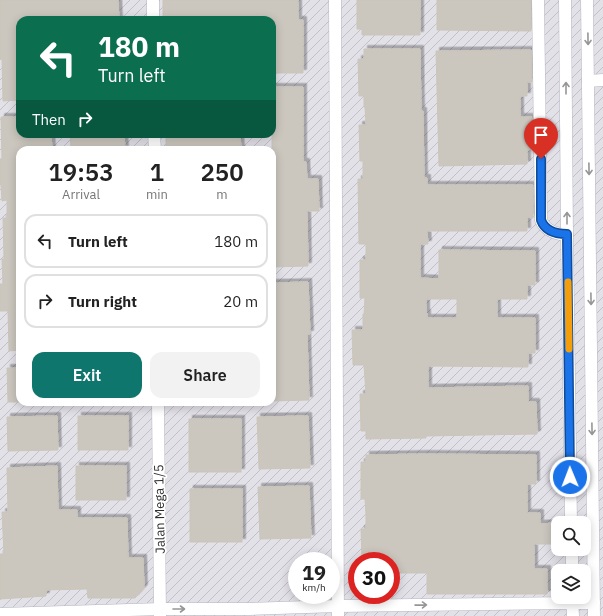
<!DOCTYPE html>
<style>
body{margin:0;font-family:"IBM Plex Sans",sans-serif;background:#f2f2f2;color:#222;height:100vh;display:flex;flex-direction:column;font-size:15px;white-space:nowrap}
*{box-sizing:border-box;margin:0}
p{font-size:13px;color:#767676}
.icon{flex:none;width:22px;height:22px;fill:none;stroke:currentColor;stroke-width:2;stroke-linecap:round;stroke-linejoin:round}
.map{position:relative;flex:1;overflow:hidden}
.side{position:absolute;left:16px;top:146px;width:260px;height:260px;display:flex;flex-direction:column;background:#fff;border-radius:12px;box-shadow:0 2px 10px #0003}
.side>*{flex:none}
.hud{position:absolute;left:16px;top:16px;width:260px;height:122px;border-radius:12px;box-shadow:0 2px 10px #0003;background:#0b6e4f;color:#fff;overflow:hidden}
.buttons{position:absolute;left:551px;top:516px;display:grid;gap:8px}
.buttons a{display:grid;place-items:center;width:40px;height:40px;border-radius:8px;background:#fff;box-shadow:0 2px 10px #0003;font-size:20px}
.speed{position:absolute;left:288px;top:552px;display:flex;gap:8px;font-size:20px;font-weight:700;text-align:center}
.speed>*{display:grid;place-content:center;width:52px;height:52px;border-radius:50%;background:#fff;box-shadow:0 2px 10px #0003;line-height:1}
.speed small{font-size:10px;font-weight:400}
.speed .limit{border:6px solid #d22;background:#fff;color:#111}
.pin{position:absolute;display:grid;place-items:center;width:34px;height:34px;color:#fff;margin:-41px -17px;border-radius:50% 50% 50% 0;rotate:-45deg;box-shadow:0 0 4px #0007}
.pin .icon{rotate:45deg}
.me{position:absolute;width:44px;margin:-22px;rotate:359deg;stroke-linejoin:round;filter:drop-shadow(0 0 3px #0008)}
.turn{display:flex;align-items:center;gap:14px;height:84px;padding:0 16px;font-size:18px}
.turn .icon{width:52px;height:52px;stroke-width:2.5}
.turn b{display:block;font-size:28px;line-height:34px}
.then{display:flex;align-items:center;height:38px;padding:0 16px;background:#0003;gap:8px;font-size:15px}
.eta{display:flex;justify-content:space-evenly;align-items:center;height:68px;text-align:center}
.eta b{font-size:24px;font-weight:600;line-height:28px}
.cta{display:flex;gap:8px;margin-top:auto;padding:8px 16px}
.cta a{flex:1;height:46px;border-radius:12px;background:#0f766e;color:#fff;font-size:16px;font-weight:600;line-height:46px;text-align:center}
.cta a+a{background:#f2f2f2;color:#222}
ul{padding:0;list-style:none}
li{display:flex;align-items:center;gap:12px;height:54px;margin:0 8px 6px;padding:0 8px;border:2px solid #e0e0e0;border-radius:12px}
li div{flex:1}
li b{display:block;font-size:15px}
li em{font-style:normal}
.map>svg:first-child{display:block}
.industrial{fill:url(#industrial-furrows);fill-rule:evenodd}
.building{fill:#cbc7bf;stroke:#cbc5ba;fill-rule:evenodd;filter:url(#shadow)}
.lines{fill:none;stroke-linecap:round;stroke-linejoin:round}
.minor-casing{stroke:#b4b7c1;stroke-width:13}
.minor{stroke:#fff;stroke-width:12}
.oneway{stroke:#969696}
.route-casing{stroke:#114b97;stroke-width:10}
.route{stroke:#1a73e8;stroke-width:7}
.slow{stroke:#f59e0b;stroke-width:7}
.labels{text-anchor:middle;stroke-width:3.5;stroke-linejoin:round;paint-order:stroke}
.street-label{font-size:13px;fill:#2e2e2e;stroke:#fff}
</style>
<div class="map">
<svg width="603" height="616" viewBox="0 0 603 616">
<defs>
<pattern id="industrial-furrows" width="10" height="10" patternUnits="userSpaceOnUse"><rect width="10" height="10" fill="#e3e1e8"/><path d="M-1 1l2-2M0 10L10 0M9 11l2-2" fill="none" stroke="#c3c1c7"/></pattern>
<filter id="shadow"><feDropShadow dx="3.5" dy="-3.5" stdDeviation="0" flood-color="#0004"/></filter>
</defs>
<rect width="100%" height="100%" fill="#efe9e1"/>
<path class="industrial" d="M0,0h603v616h-603zM20,20h252v114h-252zM20,150h252v252h-252zM558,523h26v26h-26zM297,561h34v34h-34zM357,561h34v34h-34zM558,571h26v26h-26z"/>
<g class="building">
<path d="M0,0h118l1,20h-99v80l-17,1 -1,-42h-2z"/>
<path d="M163,0h135v20h5v53h-31v-53h-109z"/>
<path d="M357,0h63v35h-58v-6h-5z"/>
<path d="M437,0h94v31l-94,-1z"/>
<path d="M364,49h56l1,62h2l1,67h3v7h106v33l-6,-1v14h-100l1,13h-8v34l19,1v-29l96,1v34h-8v14h-30v19h38v35h-7v14l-100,-1v22l100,-2v16h8l1,32 -111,2v2l-60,1v-8h-5l-1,-37h6l-2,-29h-11l-1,-35h11v-16h1l1,-16h-5v-38h6v-16h-7l-1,-65h5v-18h-3l-1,-36h7l-1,-18h-1v-11h-5l-1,-37h6zM426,299h31v19h-30v-5h-1z"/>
<path d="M531,50l1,32h-5v14h-7v21h12l1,32 -6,1v14l-88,2 -3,-115z"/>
<path d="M272,87h31v75h3l1,17h11l1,32h-12l1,55 -36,1z"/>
<path d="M1,117h19v17h31l1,16h-32v200l-11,1 -1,-40h-8v-27h3l-1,-25h2l-1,-41h4v-18l-5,1 -1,-16h-1v-26h2z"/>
<path d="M70,134h54l1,15h-54z"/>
<path d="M166,134h74l1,16h-55v-2h-20z"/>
<path d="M308,282l2,52h-3l2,66 -37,1v-118z"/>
<path d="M7,368h13v34h-12z"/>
<path d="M57,416l1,34 -50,1 -1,-34z"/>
<rect x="78" y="416" width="50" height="34"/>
<path d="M308,416l2,52 -51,1 -2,-52z"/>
<rect x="189" y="419" width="52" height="53"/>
<path d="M424,454l112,1v29h-9v29h13v11l14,-1v21h-20v25h13v25h-120v-21h-36v-12h-29l-1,-32h5v-15l-1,-15h-4v-37h5v-7z"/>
<path d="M57,466l1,44h19v8h50l1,40h15l1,30 -9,10h-47l-1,-9 -41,1v6l-46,3v-45h4l-2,-42h6l-1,-44z"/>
<rect x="76" y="466" width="50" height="34"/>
<path d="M309,486l2,52 -51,1 -2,-52z"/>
<rect x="190" y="489" width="52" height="53"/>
</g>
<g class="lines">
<g class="minor-casing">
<g id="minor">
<path d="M153,0v20"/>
<path d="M335,0l3,616"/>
<path d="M538,0l3,220c4,11 15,14 26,15"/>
<path d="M565,0l2,235 4,288"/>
<path d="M587,0l7,616"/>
<path d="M588,81l15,-1"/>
<path d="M154,134l1,16"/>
<path d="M158,402l2,214"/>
<path d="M572,549v22"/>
<path d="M572,597l1,19"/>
<path d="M0,614l161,-5h89l88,-3 234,-3h22"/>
</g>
</g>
<use href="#minor" class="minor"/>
</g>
<defs><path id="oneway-shaft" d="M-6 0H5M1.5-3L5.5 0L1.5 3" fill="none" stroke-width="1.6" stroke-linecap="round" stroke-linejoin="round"/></defs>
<g class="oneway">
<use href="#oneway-shaft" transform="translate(588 39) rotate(89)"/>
<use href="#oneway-shaft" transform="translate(566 88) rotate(-90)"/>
<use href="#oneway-shaft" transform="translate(589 169) rotate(89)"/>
<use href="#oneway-shaft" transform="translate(567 218) rotate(-90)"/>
<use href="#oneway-shaft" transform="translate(591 299) rotate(89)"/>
<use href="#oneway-shaft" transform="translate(592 429) rotate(89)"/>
<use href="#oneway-shaft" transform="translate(421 605) rotate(-1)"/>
<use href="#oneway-shaft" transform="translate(179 609)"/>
</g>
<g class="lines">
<g class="route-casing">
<path id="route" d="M541,159v61c4,11 15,14 26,14l3,243"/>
</g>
<use href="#route" class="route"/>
<path class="slow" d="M568,282l1,67"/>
</g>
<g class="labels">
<g class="street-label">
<text transform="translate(159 509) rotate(-91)" y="5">Jalan Mega 1/5</text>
</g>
</g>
</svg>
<div class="buttons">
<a><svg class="icon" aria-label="search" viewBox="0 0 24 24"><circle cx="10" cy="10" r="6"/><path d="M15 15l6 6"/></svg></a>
<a><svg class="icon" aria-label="layers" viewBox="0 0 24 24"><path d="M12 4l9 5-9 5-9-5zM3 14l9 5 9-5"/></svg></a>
</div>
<div class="speed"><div>19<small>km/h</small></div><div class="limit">30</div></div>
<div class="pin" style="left:541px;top:159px;background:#d93025"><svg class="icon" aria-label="arrive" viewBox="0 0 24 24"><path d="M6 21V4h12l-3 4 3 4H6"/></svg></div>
<svg class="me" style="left:570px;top:477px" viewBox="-20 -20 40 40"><circle r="17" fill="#1a73e8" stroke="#fff" stroke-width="3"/><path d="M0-11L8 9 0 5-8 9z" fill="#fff"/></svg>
<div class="hud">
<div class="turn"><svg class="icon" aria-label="left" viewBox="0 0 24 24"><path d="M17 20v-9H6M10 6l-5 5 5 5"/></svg><div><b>180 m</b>Turn left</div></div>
<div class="then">Then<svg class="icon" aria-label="right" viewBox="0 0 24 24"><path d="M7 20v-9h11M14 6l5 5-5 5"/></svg></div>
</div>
<section class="side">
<div class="eta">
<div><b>19:53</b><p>Arrival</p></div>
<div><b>1</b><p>min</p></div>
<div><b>250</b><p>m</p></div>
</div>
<ul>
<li><svg class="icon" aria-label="left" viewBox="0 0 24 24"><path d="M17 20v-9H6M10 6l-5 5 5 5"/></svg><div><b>Turn left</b></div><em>180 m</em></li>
<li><svg class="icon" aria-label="right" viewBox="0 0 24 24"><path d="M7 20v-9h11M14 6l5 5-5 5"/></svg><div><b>Turn right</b></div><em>20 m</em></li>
</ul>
<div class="cta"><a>Exit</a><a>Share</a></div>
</section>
</div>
